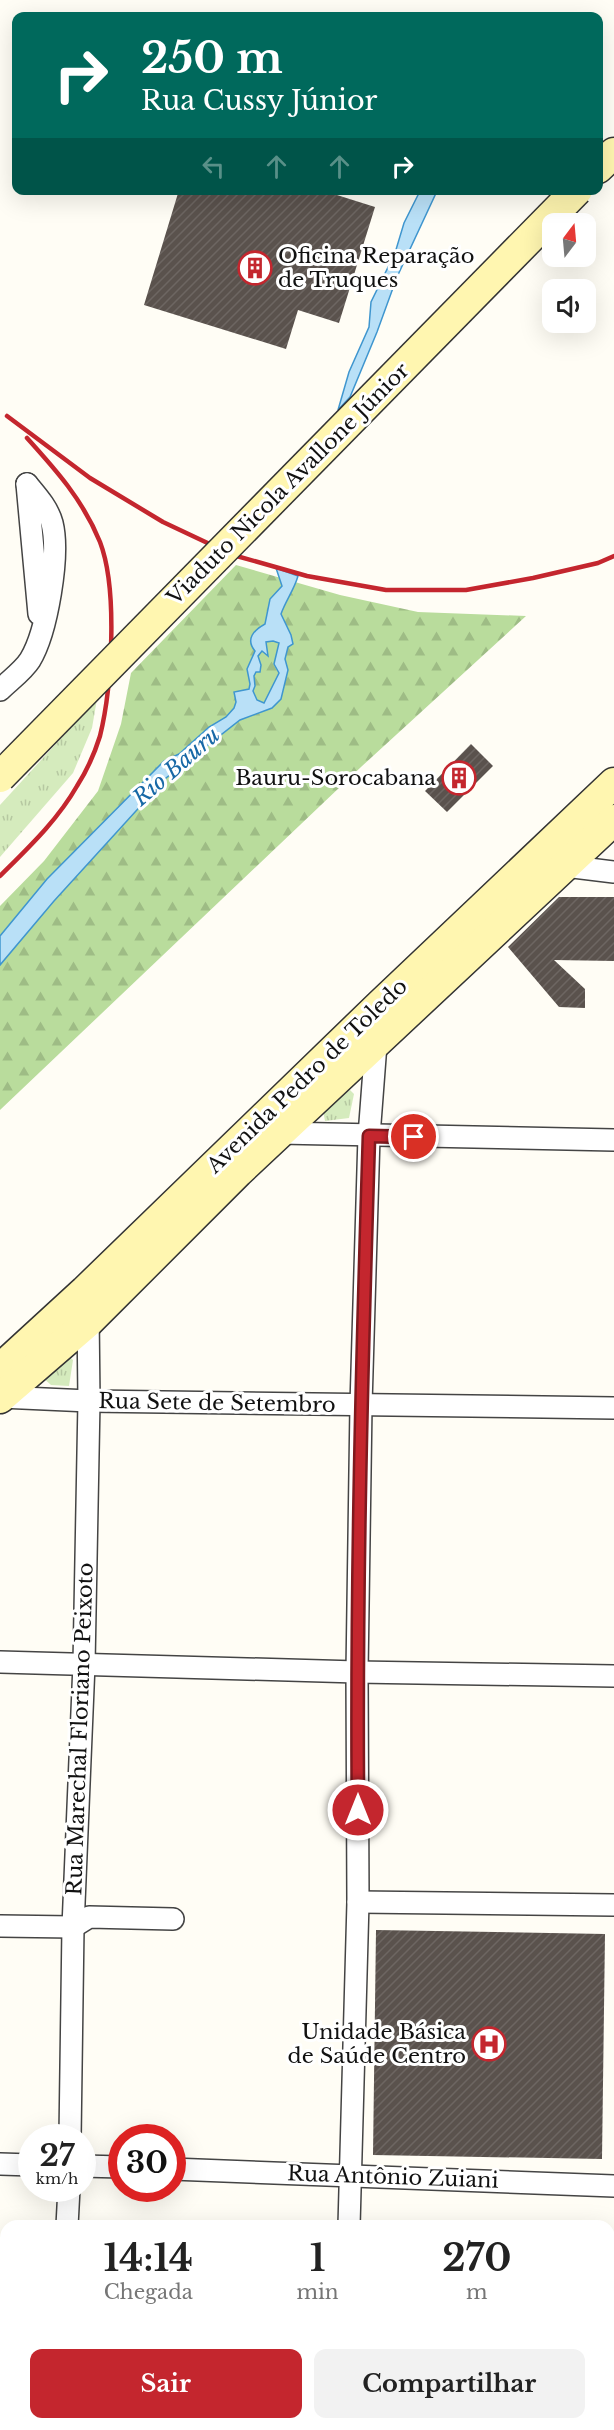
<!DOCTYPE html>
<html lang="pt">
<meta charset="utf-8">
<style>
body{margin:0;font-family:"Libre Baskerville",serif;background:#f2f2f2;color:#222;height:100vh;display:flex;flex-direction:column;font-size:22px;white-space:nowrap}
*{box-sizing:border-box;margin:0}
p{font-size:20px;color:#767676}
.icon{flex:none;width:33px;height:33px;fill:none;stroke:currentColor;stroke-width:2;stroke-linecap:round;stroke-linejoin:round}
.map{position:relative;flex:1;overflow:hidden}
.details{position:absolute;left:0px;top:2220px;width:615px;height:210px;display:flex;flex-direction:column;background:#fff;border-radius:18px 18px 0 0;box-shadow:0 6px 24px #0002}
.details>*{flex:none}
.top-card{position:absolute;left:12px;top:12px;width:591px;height:183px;border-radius:12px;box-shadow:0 6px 24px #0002;background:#00695c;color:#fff;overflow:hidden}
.needle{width:39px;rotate:16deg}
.controls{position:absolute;left:542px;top:213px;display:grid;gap:12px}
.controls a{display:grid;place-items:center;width:54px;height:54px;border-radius:12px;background:#fff;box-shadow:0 6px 24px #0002;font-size:30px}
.speed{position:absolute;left:18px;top:2124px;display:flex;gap:12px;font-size:30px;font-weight:700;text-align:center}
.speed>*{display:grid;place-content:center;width:78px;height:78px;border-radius:50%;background:#fff;box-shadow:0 6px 24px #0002;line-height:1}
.speed small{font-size:15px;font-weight:400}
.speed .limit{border:9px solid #d22;background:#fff;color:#111}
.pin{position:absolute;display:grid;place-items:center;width:51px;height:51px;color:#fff;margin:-26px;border:3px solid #fff;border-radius:50%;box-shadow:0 2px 6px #0007}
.me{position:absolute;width:66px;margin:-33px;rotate:0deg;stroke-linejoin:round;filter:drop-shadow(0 0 4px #0008)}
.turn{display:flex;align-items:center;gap:21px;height:126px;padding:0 30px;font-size:27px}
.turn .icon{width:78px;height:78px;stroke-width:2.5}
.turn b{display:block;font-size:42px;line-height:51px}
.lanes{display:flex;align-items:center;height:57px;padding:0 30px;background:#0003;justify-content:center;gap:30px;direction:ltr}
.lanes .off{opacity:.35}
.eta{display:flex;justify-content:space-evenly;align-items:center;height:102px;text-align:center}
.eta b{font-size:36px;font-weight:700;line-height:42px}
.primary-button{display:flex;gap:12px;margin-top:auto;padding:12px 30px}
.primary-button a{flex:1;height:69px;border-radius:12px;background:#c4262e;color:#fff;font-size:24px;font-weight:700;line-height:69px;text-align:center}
.primary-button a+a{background:#f2f2f2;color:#222}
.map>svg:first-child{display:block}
.grass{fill:url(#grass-tufts)}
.forest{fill:url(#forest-firs)}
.water{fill:#b9e0f7;stroke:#3f96cf;stroke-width:1.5;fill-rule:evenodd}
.building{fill:url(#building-hatch)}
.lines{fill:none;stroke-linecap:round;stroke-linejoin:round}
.street-casing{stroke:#444;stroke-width:24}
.secondary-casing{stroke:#333;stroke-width:33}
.street{stroke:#fff;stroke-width:21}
.secondary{stroke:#fff6b0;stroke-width:30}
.rail{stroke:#c4262e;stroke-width:4.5}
.secondary-bridge-casing{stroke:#333;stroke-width:33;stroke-linecap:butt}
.secondary-bridge{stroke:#fff6b0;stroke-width:30}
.route-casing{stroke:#7f191e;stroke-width:15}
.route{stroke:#c4262e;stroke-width:10}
.labels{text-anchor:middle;stroke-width:6;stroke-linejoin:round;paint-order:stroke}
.poi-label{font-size:21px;fill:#111;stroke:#fff;text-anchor:end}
.street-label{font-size:21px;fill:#111;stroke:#fff}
.water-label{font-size:22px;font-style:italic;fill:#1768a6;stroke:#fff}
</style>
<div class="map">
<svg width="614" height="2430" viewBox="0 0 614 2430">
<defs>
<pattern id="grass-tufts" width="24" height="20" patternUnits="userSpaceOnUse" patternTransform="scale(1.5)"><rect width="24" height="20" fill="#d5ebbd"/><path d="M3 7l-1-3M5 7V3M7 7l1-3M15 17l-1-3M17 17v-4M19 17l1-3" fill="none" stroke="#b6c8a1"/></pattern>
<pattern id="forest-firs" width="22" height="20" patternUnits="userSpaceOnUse" patternTransform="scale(1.5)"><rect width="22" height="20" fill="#b9dc9c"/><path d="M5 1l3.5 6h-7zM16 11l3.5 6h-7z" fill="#9ebc85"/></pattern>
<pattern id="building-hatch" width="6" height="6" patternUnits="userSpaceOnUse" patternTransform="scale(1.5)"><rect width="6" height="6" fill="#5a524d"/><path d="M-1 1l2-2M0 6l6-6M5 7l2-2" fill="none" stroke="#6d6662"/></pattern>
</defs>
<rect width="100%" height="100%" fill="#fffdf5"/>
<g class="grass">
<path d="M97,699l-5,29 -19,45 -73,84v-52z"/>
<path d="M350,1090l4,4 -5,24 -24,3 -2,-11z"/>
<path d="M64,1352l9,8 -4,26 -18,-1 -9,-8z"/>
</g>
<path class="forest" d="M236,565l104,30 78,17 108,4 -165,151 -361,343v-204l44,-45 54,-70 23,-67 10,-51z"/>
<g class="water">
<path d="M420,191h17l-40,86 -20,55 -27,65 -12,13 11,-38 20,-45 2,-25 24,-49 9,-30z"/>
<path d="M276,568l22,8c-4,14 -12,24 -17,38l10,21 2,9 -5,3 -3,12 3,11 -7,29 -9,9 -32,12 -74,58 -112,123 -54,64v-29l47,-57 117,-118 15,-7 30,-27 17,-10 8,-9 2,-6 -2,-10 15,-3 1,-5 -3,-15 8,-18c-10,-12 -1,-21 10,-27l5,-25 12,-13zM273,641l6,2 -5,21 5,9 -15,30 -7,-3 -4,-9 2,-5 -1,-10 2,-4h4l1,-7 -3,-9 4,-5 6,5 -2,-14z"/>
</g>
<g class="building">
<path d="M179,190h142l54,17 -36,116 -41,-13 -12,39 -142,-44z"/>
<path d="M471,744l22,22 -46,46 -22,-21z"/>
<path d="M559,897h55v64l-60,-1 31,29v19l-26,-1 -51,-60z"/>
<path d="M376,1930l229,4 -3,225 -229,-4z"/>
</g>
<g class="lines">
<g class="street-casing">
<g id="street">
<path d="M27,484l12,130"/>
<path d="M0,690c9,-9 23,-19 30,-30 17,-28 30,-105 22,-137 -4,-15 -15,-27 -25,-39"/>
<path d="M561,860l4,6 49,6"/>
<path d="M280,1133l334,7"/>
<path d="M0,1397l89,4 525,7"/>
<path d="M0,1662l357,10 257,4"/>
<path d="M358,1902l256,3"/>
<path d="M0,1926l73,1 16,-10 84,2"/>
<path d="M70,2138l3,-211 11,-263 5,-263 -1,-88"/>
<path d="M0,2164l32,1"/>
<path d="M82,2166l40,1"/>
<path d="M172,2169l442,17"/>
<path d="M67,2226l2,-38"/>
<path d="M349,2226l9,-324 -1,-230 4,-267 8,-269 7,-92"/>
</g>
</g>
<g class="secondary-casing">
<g id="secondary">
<path d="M598,168l16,-15"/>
<path d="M0,1369l85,-78 295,-286 234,-222"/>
<path d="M0,1398l89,-77 149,-149 376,-352"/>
<path d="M0,2403h6"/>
<path d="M10,2424l58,6"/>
<path d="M263,2424l74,6"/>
</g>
</g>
<use href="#street" class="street"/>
<use href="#secondary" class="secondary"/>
<g class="rail">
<path d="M7,416l83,62 73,44 70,33 74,21 79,14h80l67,-12 65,-15 16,-7"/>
<path d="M0,876c28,-28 57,-55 77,-90 9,-14 18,-34 23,-50 12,-49 18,-147 0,-194 -17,-42 -44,-72 -73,-104"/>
</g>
<g class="secondary-bridge-casing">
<path id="secondary-bridge" d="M0,777l577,-587"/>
</g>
<use href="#secondary-bridge" class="secondary-bridge"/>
</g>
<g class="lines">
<g class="route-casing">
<path id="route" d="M358,1810c-2,-225 4,-449 11,-674l45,1"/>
</g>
<use href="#route" class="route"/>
</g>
<defs>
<g id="building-ring" transform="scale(1.725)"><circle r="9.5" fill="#fff" stroke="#c4262e" stroke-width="1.5"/><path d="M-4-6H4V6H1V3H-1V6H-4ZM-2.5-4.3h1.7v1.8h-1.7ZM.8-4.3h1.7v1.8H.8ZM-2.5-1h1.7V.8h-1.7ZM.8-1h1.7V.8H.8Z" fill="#c4262e"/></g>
<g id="hospital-ring" transform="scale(1.725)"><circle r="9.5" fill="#fff" stroke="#c4262e" stroke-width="1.5"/><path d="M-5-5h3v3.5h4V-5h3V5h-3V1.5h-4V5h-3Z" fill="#c4262e"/></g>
</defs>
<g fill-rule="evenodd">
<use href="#building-ring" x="255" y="268"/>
<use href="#building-ring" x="459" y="778"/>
<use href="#hospital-ring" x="489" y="2044"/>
</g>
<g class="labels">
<g class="poi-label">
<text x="278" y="263" text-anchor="start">Oficina Reparação<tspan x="278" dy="24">de Truques</tspan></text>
<text x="436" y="785">Bauru-Sorocabana</text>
<text x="466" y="2039">Unidade Básica<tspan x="466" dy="24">de Saúde Centro</tspan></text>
</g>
<g class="street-label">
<text transform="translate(288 484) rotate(-45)" y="7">Viaduto Nicola Avallone Júnior</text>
<text transform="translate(307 1076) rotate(-44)" y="7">Avenida Pedro de Toledo</text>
<text transform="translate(217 1403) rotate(1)" y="7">Rua Sete de Setembro</text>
<text transform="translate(80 1729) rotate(-88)" y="7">Rua Marechal Floriano Peixoto</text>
<text transform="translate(393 2177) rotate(2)" y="7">Rua Antônio Zuiani</text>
</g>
<g class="water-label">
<text transform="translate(176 766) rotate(-41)" y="8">Rio Bauru</text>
</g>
</g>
</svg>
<div class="controls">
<a><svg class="needle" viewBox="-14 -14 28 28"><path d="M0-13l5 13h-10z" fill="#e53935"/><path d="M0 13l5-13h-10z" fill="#767676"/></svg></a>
<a><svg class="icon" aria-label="sound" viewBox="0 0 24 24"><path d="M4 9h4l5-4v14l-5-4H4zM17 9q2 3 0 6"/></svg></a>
</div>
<div class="speed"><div>27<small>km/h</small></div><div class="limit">30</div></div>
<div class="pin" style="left:414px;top:1137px;background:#d93025"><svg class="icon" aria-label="arrive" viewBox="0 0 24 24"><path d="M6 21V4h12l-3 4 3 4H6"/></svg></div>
<svg class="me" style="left:358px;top:1810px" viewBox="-20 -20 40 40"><circle r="17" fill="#c4262e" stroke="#fff" stroke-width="3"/><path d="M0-11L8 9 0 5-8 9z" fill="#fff"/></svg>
<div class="top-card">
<div class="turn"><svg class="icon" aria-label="right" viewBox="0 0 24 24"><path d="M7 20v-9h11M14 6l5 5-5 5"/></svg><div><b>250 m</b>Rua Cussy Júnior</div></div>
<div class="lanes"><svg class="icon off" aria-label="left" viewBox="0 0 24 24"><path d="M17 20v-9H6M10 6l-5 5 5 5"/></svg><svg class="icon off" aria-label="ahead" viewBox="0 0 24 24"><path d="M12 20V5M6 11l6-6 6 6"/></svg><svg class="icon off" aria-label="ahead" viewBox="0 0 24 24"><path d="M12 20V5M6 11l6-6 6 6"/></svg><svg class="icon" aria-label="right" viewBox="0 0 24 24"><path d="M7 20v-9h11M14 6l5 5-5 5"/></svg></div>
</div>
<section class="details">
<div class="eta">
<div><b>14:14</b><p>Chegada</p></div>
<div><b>1</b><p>min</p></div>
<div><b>270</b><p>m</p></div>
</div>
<div class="primary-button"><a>Sair</a><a>Compartilhar</a></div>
</section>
</div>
